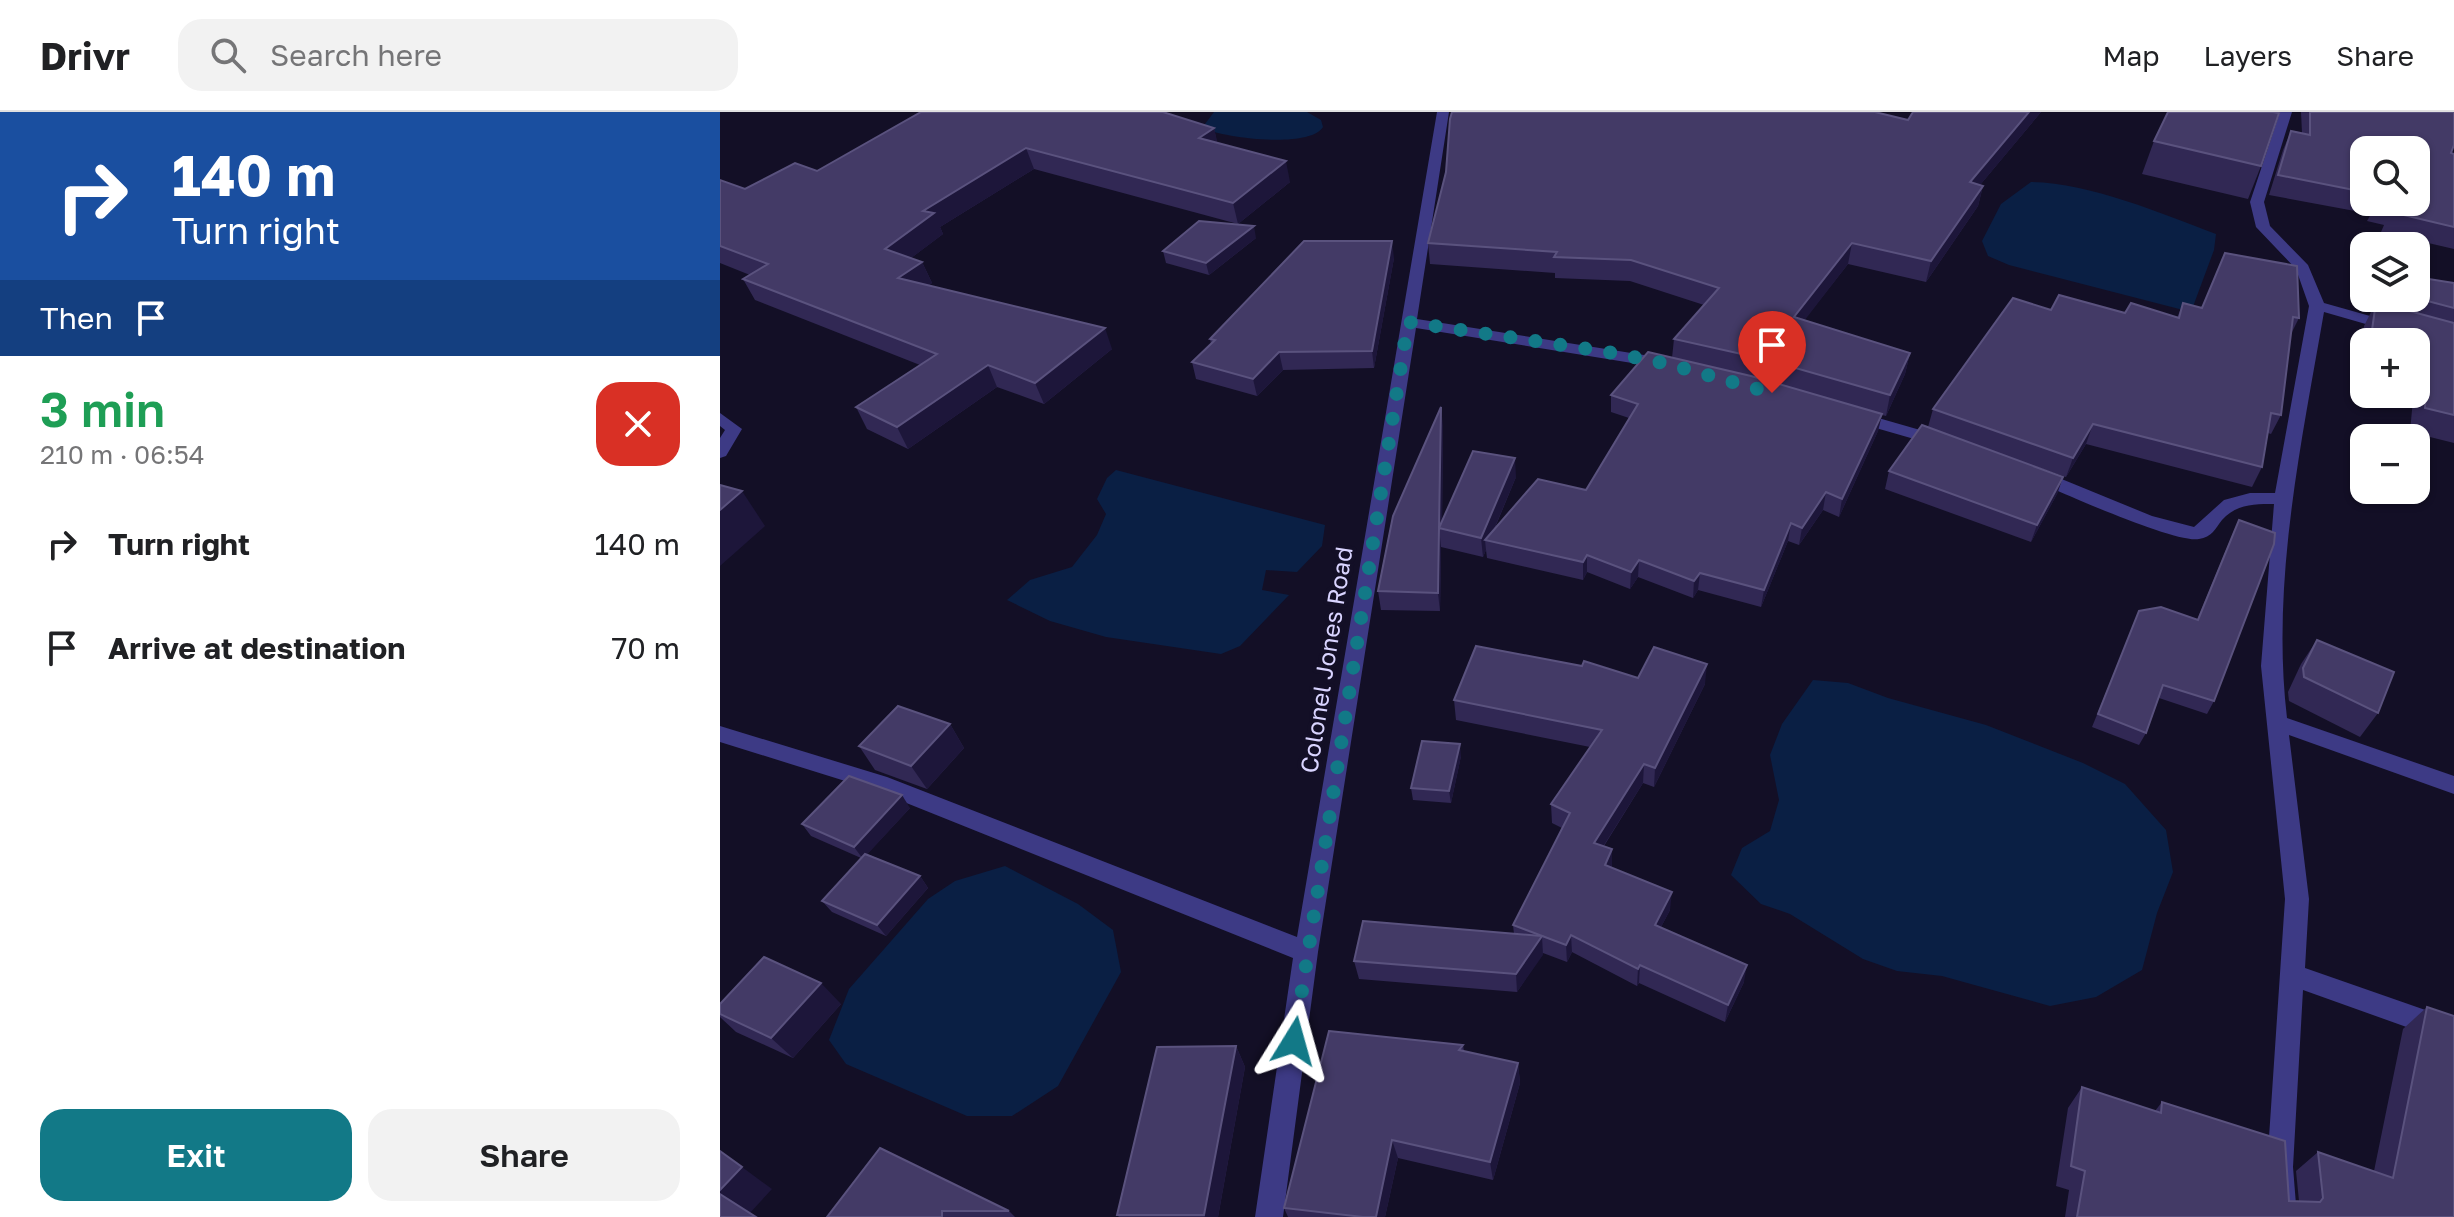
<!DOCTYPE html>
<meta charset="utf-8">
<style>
body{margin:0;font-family:"Golos Text",sans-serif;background:#f2f2f2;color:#202124;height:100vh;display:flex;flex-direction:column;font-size:30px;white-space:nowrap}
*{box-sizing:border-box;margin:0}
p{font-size:26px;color:#757577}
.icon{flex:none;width:44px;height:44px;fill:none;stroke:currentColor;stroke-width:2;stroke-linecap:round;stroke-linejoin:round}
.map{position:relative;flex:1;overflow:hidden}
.side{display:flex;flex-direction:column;background:#fff;width:720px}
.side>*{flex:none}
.guide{background:#1a4fa0;color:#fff;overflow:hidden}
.tools{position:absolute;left:1630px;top:24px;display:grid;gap:16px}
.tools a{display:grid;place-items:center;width:80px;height:80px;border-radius:16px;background:#fff;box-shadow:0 2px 6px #0004;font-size:40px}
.pin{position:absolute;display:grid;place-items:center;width:68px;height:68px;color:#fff;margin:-82px -34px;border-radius:50% 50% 50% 0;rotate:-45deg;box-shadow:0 0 8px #0007}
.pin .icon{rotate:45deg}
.me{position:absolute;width:88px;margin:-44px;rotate:8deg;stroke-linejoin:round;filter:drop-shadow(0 0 6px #0008)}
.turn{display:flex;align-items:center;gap:28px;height:168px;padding:0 40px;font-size:36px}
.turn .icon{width:104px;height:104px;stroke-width:2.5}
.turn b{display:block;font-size:56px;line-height:68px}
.then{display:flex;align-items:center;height:76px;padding:0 40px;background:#0003;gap:16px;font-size:30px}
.round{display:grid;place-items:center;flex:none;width:84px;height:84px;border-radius:24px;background:#f2f2f2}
.overview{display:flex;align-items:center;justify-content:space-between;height:136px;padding:0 40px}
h1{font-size:48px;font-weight:600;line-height:60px;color:#1e9e55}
.cta{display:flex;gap:16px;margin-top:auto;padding:16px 40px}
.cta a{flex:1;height:92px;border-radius:24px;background:#127987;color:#fff;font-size:32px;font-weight:600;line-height:92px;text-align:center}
.cta a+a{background:#f2f2f2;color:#202124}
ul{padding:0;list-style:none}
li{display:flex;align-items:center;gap:24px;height:104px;padding:0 40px}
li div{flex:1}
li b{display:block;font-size:30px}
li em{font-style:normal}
header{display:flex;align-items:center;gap:48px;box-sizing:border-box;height:112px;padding:0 40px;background:#fff;border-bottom:2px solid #e0e0e0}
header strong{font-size:38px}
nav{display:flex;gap:44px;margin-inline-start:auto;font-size:28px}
.search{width:560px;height:72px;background:#f2f2f2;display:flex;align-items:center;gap:20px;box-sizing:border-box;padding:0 28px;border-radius:24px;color:#757577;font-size:30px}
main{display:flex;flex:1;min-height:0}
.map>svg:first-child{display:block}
.water{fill:#0a1f44}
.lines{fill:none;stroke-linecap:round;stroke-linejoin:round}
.street{fill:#3d3a85;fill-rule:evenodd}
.wall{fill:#312854;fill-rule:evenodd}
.shaded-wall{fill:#1d163a}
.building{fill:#433a66;stroke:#5a527e;stroke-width:2}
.route{stroke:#127987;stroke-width:14;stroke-dasharray:0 25.2}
.labels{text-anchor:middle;stroke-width:8;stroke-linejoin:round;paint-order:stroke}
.street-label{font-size:24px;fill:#d9d4ff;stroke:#130f26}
</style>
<header>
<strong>Drivr</strong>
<div class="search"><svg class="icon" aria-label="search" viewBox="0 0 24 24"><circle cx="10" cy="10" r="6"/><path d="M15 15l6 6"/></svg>Search here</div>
<nav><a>Map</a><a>Layers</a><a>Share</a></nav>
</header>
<main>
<section class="side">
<div class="guide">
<div class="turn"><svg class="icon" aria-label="right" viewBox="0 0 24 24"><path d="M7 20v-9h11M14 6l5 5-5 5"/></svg><div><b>140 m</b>Turn right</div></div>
<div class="then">Then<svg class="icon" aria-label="arrive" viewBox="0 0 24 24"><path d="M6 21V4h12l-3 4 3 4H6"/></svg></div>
</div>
<div class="overview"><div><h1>3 min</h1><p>210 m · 06:54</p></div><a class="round" style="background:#d93025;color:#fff"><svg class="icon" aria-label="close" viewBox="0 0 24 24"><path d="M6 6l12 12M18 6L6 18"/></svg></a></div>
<ul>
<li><svg class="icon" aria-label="right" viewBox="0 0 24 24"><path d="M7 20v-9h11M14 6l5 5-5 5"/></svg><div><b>Turn right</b></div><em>140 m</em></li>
<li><svg class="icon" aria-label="arrive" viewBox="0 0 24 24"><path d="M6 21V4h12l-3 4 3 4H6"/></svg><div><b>Arrive at destination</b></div><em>70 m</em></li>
</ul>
<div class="cta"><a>Exit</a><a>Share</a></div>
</section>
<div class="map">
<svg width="1734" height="1105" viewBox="0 0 1734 1105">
<rect width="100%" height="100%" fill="#130f26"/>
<g class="water">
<path d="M494,0h93l14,8 2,7c-14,22 -99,11 -121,1z"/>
<path d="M1311,70c59,1 129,31 185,52l-2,16 -23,62 -182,-47 -21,-9 -6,-15 19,-37z"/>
<path d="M396,358l209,55 -3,21 -25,26 -31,-2 -4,20 27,5 -49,51 -19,8 -115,-17 -56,-16 -43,-21 23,-20 42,-13 25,-32 9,-21 -9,-15 10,-21z"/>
<path d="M1093,568l35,3 40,15 98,27 97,38 42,21 41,46 7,42 -16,41 -15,57 -46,27 -46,9 -108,-30 -45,-5 -34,-12 -73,-45 -29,-10 -30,-29 11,-27 28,-17 9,-31 -9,-45 12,-31z"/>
<path d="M285,754l73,38 35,26 8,42 -63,114 -46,30h-45l-121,-52 -17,-24 20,-51 79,-90 27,-18z"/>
</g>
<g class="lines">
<g class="street">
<path d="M717,0h12l-32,207 252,40 8,5 -8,5 -253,-41 -98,624 -35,265h-28l38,-259 -419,-168 -154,-48v-16l167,51 410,160z"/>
<path d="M1560,0h12l-28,90 6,24 38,39 16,38 71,20 3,3 -8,5 -66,-19c-23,133 -53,271 -37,406l167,58v18l-165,-59 20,164 -4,69 149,52v24l-151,-54 -10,177 4,50h-28l-2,-50 18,-268 -24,-233 13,-162c-19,0 -38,0 -52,16 -7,9 -10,17 -23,19 -23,5 -141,-48 -169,-60l-3,-4 9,-6 6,2 110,45 42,11 30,-27 26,-7h25l34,-187 -13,-37 -40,-42 -6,-25z"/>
<path d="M1134,299l94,27 3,4 -9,5 -94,-27 -2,-4z"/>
<path d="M0,301l22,16 -16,27 -6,2v-20l5,-8 -5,-4z"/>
</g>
</g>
<g class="wall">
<path d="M1193,0h128l-61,73 3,1 -5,20 -52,76 -78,-18 -44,56 106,33 -5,21 -19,42 -4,-1 -4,16 -39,86 -16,-7 -24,35 -11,-4 -27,66 -63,-17 -5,8 -55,-21 -8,12 -43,-17 -4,8 -96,-22 -1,-8 -3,7 -42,-10 -1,64 -59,-1 -3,-19 65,-166 -1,98 74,-46 -22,53 92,-40 43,-72 -18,-6v-17l61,-37 2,-19 30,-34 -74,-24 -75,-3v-5l-125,-9 -2,-21 480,-123z"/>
<path d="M1581,0h153l-3,41 3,1v95l-73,-17 3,-7 -17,-4 4,-7 -102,-19 14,-45 8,-19 11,2zM1644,38l52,52h-52z"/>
<path d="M494,16l3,15 73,39 -52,42 -204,-55 -94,58 3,7 -32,24 11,4 10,21 -3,2 183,64 -68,55 -47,-17 -89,62 -41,-20 -11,-22 64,-42 -165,-65 -12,-21 7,-4 -30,-12v-83l25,9 72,-18z"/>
<path d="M1434,29l107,25 -13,33 -106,-25z"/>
<path d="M536,126l-47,37 -43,-12 -3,-12z"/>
<path d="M1505,141l74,65 -8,16 -10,81 -10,19 -3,-1 -6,34 -10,20 -166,-43 -20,33 -78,-27 75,27 -6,17 -26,48 -146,-53 4,-18 39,-44 5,-18 118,-99 74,3 52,5 6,-15 19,5z"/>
<path d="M674,146l-20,110 -91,2 -26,26 -61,-17 -4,-17 19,-18 -1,-5z"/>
<path d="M1734,171v160l-44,-11 3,-33 -19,-5h22v-52h-52v13l-4,-1 4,-28 7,-14 -5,-1 2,-13h48z"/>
<path d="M1519,408l-25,181 -7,13 -48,-16 -13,35 -7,12 -47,-18 47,-116 58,9 36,-87z"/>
<path d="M1597,528l61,73 -18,24 -71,-36 -1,-9 13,-28z"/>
<path d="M918,566l67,6 -51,103 -11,-4 -39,63 8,3v18l58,43 -9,17 83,55 -19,40 -86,-39 -2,3 -65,-34 -5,10 -24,-9 -26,39 -158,-13 -5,-18 160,-27 -1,-9 49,-97 -10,-5 -1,-19 39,-57 -134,-27 -2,-20z"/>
<path d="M230,612l14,24 -37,41 -52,-19 -16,-24z"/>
<path d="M741,644l-10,47 -38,-3 -2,-12z"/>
<path d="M190,696l-43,46 53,22 8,12 -42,48 -54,-24 -10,-11 39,-43 -50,-22 -9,-12z"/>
<path d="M0,892h121l-48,54 -57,-26 -16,-15z"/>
<path d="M1707,895l27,210h-389l4,-27 -13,-4 12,-78 14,-21 73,24 7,-9 127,99h10l-3,-30 22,-19 56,19 29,-142z"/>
<path d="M743,933l1,6 54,12 2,20 -27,97 -95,-22 -13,59h-97l-4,-9z"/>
<path d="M516,934l9,21 -27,150h-99l-2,-2z"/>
<path d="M160,1036l129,63 6,6h-188z"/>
</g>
<g class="shaded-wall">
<path d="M1309,0h12l-76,91 5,-21z"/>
<path d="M494,16l5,21 -20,-11z"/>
<path d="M306,36l8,21 -94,58 3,7 -49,37 -9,-22 38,-38z"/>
<path d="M566,49l4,21 -52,42 -5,-21z"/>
<path d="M1263,74l-5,20 -52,76 5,-21z"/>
<path d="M534,114l2,12 -47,37 -3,-12z"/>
<path d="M672,129l2,17 -20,110 -2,-17z"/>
<path d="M1132,131l-4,21 -57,74 3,-21z"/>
<path d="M202,150l10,21 -25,17 -9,-22z"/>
<path d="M385,216l7,21 -68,55 -9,-21z"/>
<path d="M559,240l4,18 -26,26 -4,-17z"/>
<path d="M1190,241l-5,21 -19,42 4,-21z"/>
<path d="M268,253l9,22 -89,62 -11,-22z"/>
<path d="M721,295l2,18 -1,104 -3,-1z"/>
<path d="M1162,302l-4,17 -39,86 3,-18z"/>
<path d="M1373,312l-7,20 -20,33 7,-19z"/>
<path d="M795,346l1,19 -27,64 -4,-1 1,10 -3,7 -2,-19z"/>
<path d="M1343,365l-6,17 -26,48 6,-17z"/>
<path d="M22,379l23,35 -45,40v-56z"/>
<path d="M1106,380l-3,18 -24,35 3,-17z"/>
<path d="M1071,411l-3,18 -27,66 3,-17z"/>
<path d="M719,416l2,19 -1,64 -2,-18z"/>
<path d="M867,443v17l-4,8v-18z"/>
<path d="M919,448l-1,17 -8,12 1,-17z"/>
<path d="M980,461l-2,17 -5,8 1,-17z"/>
<path d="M987,552l-2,20 -51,103 1,-19z"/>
<path d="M230,612l14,24 -37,41 -16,-23z"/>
<path d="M740,632l1,12 -10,47 -2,-12z"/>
<path d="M924,652l-1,19 -49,78v-18z"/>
<path d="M182,683l8,13 -47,51 -9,-12z"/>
<path d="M892,737v18l-7,-2z"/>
<path d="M200,764l8,12 -42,48 -9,-11z"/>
<path d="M952,780l-2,18 -17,32 2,-17z"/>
<path d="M851,823l1,17 -5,10 -1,-17z"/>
<path d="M822,824l1,19 -26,37 -1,-18z"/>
<path d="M920,853l-1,18 -2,3 1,-17z"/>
<path d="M1027,853l-3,17 -19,40 3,-17z"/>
<path d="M101,871l20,21 -48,54 -22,-20z"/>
<path d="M516,934l9,21 -27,150h-13l-1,-2z"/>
<path d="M798,951l2,20 -27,97 -3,-18z"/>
<path d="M672,1028l6,18 -13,59h-9z"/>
<path d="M22,1055l30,22 -23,25 -29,-20v-4z"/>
</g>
<g class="building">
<path d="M201,0h242l51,16 -15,10 87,23 -53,42 -207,-55 -103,63 11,2 -49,36 37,13 -24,16 207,50 -70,55 -47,-18 -91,62 -41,-20 81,-53 -194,-75 25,-15 -48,-18v-66l25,9 50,-26 22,8z"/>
<path d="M732,0h423l33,8 5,-8h116l-59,70 13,4 -52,75 -79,-18 -58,74 116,36 -20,42 -126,-36 -90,-20 45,-51 -88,-28 -77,-3 3,-5 -129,-9 18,-71 4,-53z"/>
<path d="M1448,0h105l6,1 -18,53 -107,-25z"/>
<path d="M1590,0h144v33l-3,8 3,1v73l-63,-15 2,-6 -14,-4h37v-52h-52v42l-86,-17 13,-44 19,4z"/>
<path d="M479,109l55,5 -48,37 -43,-12z"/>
<path d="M584,129h88l-20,110 -93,1 -26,27 -61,-17 23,-22 -5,-1z"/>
<path d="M1505,141l72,13 2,52 -6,-1 -12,98 -10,-2 -9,54 -169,-43 -20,34 -140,-49 80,-111 38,12 8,-15 66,18 6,-10 48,15 4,-15 19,5z"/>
<path d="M1696,165l38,6v25l-38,-10z"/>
<path d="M1656,190l78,21v92l-29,-7 2,-33 -11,-3v-30h-16l-28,-12z"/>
<path d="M928,240l103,24 131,38 -40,85 -16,-7 -24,36 -11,-5 -27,67 -64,-17 -6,8 -55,-21 -8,12 -44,-17 -4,7 -98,-22 53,-61 48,11 52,-86 -27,-9z"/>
<path d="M721,295l-2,121 34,-77 42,7 -34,80 -42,-10 -1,65 -60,-2 15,-75z"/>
<path d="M1202,313l141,52 -26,48 -148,-54z"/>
<path d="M0,373l22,6 -22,19z"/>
<path d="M1519,408l36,13 -1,11 -60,157 -51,-16 -17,48 -48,-19 41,-103 22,-4 37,13z"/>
<path d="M1597,528l77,32 -16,41 -74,-36 -1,-9z"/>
<path d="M756,534l106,20 2,-5 54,17 16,-31 53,17 -52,104 -11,-4 -50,79 18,6 -7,16 67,27 -17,33 92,40 -19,40 -88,-40 -2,4 -67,-34 -5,10 -53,-20 57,-112 -19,-9 51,-74 -148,-30z"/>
<path d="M178,594l52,18 -39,42 -52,-20z"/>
<path d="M702,629l38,3 -11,47 -38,-3z"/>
<path d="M129,664l53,19 -48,52 -52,-23z"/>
<path d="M145,742l55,22 -43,49 -55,-24z"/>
<path d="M643,809l179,15 -26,38 -162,-13z"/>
<path d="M44,845l57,26 -50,55 -51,-24v-10z"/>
<path d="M1707,895l27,9v201h-377l8,-46 -14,-5 11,-79 79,26 1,-11 123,39 4,60 31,1 3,-4 -5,-46 75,26z"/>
<path d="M609,919l134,14 -4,5 59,13 -28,99 -98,-22 -16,77h-13l-79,-9z"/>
<path d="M516,934l-32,169h-87l40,-168z"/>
<path d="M160,1036l129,63h-67v6h-115z"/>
<path d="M0,1039l22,16 -22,23z"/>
<path d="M0,1082l36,23h-36z"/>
</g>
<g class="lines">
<path class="route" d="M574,929l114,-719 200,30 60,12 104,29"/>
</g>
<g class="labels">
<g class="street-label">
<text transform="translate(607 548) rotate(-81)" y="8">Colonel Jones Road</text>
</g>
</g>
</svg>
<div class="tools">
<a><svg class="icon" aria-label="search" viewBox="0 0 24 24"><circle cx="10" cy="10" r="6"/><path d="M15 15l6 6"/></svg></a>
<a><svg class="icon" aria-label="layers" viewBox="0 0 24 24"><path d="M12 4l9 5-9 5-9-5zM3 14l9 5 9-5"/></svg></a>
<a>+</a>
<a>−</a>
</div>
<div class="pin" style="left:1052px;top:281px;background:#d93025"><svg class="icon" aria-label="arrive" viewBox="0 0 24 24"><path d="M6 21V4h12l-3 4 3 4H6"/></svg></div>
<svg class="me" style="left:574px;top:929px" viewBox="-20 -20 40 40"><path d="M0-17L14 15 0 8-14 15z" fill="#127987" stroke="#fff" stroke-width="4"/></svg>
</div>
</main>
